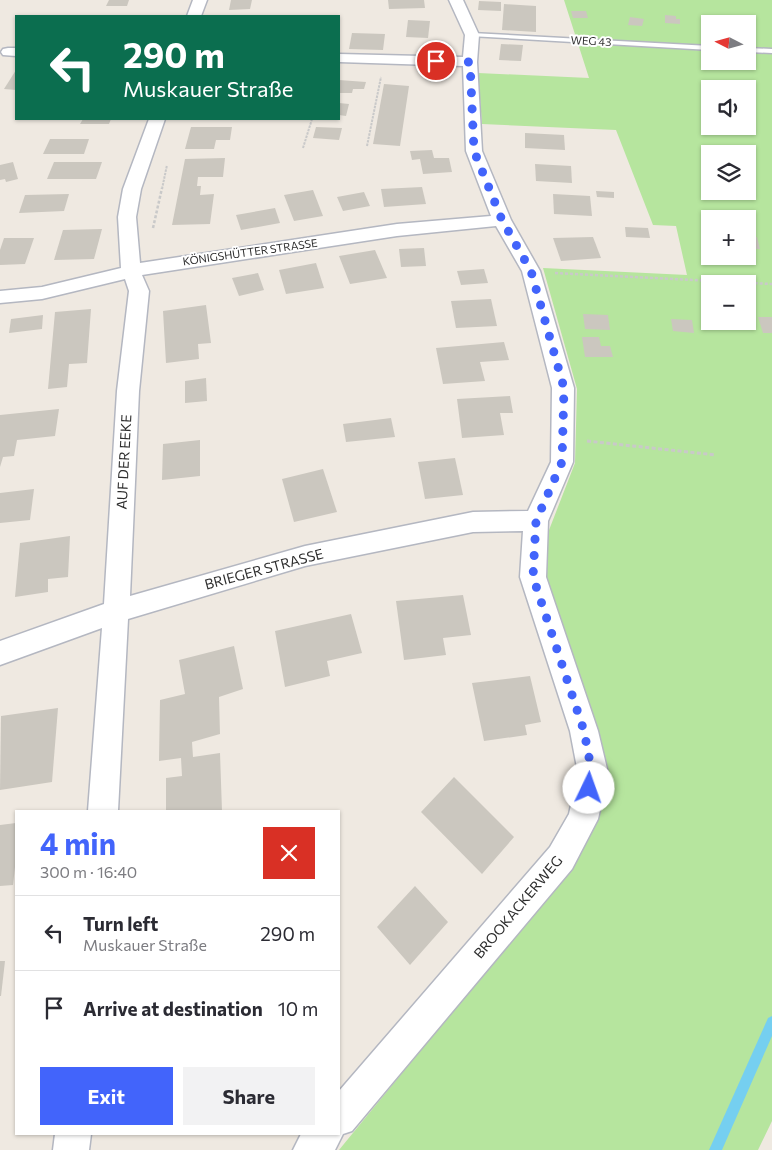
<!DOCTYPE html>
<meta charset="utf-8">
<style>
body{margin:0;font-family:Commissioner,sans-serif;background:#f2f2f3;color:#2b2b33;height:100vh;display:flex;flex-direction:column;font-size:19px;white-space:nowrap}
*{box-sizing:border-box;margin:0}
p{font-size:16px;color:#7c7c81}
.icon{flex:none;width:28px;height:28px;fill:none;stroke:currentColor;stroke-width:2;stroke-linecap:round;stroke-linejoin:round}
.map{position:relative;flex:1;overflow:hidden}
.side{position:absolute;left:15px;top:810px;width:325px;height:325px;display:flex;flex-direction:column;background:#fff;border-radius:0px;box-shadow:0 1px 4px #0004}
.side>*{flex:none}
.hud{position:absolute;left:15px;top:15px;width:325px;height:105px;border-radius:0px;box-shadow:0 1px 4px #0004;background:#0b6e4f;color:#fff;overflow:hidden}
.needle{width:32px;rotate:276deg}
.tools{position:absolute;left:701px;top:15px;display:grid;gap:10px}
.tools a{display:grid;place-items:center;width:55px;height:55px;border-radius:0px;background:#fff;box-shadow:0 1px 4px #0004;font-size:25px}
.pin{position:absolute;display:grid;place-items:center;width:42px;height:42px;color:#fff;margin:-21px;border:2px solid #fff;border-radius:50%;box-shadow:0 1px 5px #0007}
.me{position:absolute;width:55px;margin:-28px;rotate:3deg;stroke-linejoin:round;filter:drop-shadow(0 0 4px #0008)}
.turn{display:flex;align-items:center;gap:18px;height:105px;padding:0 25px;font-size:22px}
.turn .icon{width:65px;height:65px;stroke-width:2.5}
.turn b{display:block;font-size:35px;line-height:42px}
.round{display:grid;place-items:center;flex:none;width:52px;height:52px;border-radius:0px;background:#f2f2f3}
.summary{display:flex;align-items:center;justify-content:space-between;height:85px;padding:0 25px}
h1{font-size:30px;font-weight:700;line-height:38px;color:#4264fb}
.primary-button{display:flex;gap:10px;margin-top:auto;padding:10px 25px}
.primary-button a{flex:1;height:58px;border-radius:0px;background:#4264fb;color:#fff;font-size:20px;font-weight:700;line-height:58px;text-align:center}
.primary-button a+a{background:#f2f2f3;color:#2b2b33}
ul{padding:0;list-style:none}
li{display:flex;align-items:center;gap:15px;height:75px;padding:0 25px;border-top:1px solid #e1e1e2}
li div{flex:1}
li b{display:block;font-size:19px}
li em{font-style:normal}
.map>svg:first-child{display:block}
.green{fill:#b6e59e;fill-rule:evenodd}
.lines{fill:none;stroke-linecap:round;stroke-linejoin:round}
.stream{fill:#75cff0;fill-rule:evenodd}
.building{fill:#cbc7bf}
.lane-casing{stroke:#b4b7c1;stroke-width:3}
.street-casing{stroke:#b4b7c1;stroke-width:3}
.path-far2{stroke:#c9c9c9;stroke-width:2;stroke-dasharray:2.5 1;stroke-linecap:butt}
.path-far1{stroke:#c9c9c9;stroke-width:2.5;stroke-dasharray:3 2;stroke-linecap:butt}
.path{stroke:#c9c9c9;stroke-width:3;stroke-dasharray:4 2.5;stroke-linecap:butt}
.lane{fill:#fff;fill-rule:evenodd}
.street{fill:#fff;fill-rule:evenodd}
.route{stroke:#4264fb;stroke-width:9;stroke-dasharray:0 16.2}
.labels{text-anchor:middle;stroke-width:4;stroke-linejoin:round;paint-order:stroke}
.far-street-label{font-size:11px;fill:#2e2e2e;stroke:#fff}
.street-label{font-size:14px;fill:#2e2e2e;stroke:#fff}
</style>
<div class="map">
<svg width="772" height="1150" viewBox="0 0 772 1150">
<rect width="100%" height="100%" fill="#efe9e1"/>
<path class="green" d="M564,0h208v1121l-14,29h-419l227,-277 23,-35 14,-65 -57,-197 -2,-33 31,-80 2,-74 -34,-121 144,7 -11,-49 -23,-1 -37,-95 -134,-6 -4,-51 111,5zM710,24h38v37h-38zM710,89h38v37h-38zM710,154h38v37h-38zM710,219h38v37h-38zM710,284h38v37h-38z"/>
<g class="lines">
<path class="stream" d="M772,1016v20l-50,114h-13l59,-132z"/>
</g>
<g class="building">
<path d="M109,0h20l-2,6h-21z"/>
<path d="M231,0h21l-2,9 -21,1z"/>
<path d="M388,0h36l1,8 -36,1z"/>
<path d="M479,1l22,1v9l-23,-1z"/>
<path d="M504,4l32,2v26l-34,-2z"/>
<path d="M571,11h15l2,7h-15z"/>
<path d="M665,15l11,1v3h4v5l-15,-1z"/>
<path d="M630,17l14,2 -2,7 -14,-1z"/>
<path d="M408,20l22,1 -2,17 -22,-1z"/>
<path d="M352,33l33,1 -2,16 -34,-1z"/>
<path d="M501,44l22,1 -2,16 -22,-1z"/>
<path d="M16,70v20l-12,-1z"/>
<path d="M339,80l27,2 -2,7h-11l-1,4h-13z"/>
<path d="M384,84l25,2 -9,60 -27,-2z"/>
<path d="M339,103l10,1 -3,12 -7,-1z"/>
<path d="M83,119h28l-2,5h-29z"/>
<path d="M191,127h41l-2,13h-14l-2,9h-29z"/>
<path d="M316,127l26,1 -3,12 -26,-2z"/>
<path d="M525,133l39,2 1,15 -40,-2z"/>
<path d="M50,139h39l-5,15h-41z"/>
<path d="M432,150l2,8h15l3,14 -29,2 -3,-15 -8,1 -2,-9z"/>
<path d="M225,158l-2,19h-25l-1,9h4l-1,9 14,-1 -4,30 -38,1 13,-66z"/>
<path d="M13,162l5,17 -12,3 -1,-3 -5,1v-15z"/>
<path d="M54,162h48l-6,17h-49z"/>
<path d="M535,164l36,2 1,17 -36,-2z"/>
<path d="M422,187l4,17 -42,3 -3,-18z"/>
<path d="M313,190l10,26 -29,5 -10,-26z"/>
<path d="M596,191l18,1v6l-17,-1z"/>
<path d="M364,192l6,14 -27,5 -6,-14z"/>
<path d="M69,194l-5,17 -45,2 6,-18z"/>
<path d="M553,194l37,2 2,20 -38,-2z"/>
<path d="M275,208l5,15 -39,7 -5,-15z"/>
<path d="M625,227l23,1 2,10 -24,-1z"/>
<path d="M102,229l-8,30 -40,1 9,-30z"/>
<path d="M593,237l8,21 -40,3 -8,-23z"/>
<path d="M748,237h9l3,12h-12z"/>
<path d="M4,238h30l-9,26 -25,1v-15z"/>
<path d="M424,248l2,18 -25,1 -2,-18z"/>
<path d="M375,250l12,28 -37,6 -11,-28z"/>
<path d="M316,263l8,25 -38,6 -7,-24z"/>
<path d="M484,269l4,14 -27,2 -4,-14z"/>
<path d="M258,273l6,17 -25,6 -7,-18z"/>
<path d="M705,296l5,1v17l-2,-1z"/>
<path d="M491,299l6,27 -41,2 -5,-27z"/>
<path d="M206,305l5,38 -13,1 1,15 -33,4 -3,-52z"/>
<path d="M91,309l-4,54 -18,1 -2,23 -19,2 7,-77z"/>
<path d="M583,314l25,1 2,15 -25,-1z"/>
<path d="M43,315l-1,14 -33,4 2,-14z"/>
<path d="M758,317h14v16h-9z"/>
<path d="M671,319l21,1 2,13 -21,-2z"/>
<path d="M582,337h17l2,9h9l3,11h-28z"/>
<path d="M504,342l5,18 -29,2 5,19 -42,3 -7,-36z"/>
<path d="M206,378l1,23 -22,2v-22z"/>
<path d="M510,396l3,17h-13l4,22 -42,3 -5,-39z"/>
<path d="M59,409l-4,27 -38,4 -3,16 -11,1 -3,10v-52z"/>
<path d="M391,418l4,19 -49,5 -3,-18z"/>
<path d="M200,440v36l-38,4 1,-36z"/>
<path d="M455,458l8,37 -38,4 -7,-37z"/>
<path d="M323,469l14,43 -43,10 -12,-43z"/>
<path d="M34,489l-4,31 -30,3v-30z"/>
<path d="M70,536l-2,41 -20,2v13l-33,5 5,-54z"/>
<path d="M463,595l8,40 -28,3 3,17 -42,5 -8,-59z"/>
<path d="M351,614l11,39 -35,8 3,15 -45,11 -10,-56z"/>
<path d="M234,646l9,43 -24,8 1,37 -28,8 1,15 27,-4 2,58h-56v-33l16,-2 -1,-18 -22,3 1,-61 25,-6 -6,-34z"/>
<path d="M530,676l11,46 -16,3 2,10 -43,6 -12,-58z"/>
<path d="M58,708l-6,74 -52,8 1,-74z"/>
<path d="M454,777l60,60 -32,37 -61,-62z"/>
<path d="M16,823v35l-3,27 -13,1v-61z"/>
<path d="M415,886l33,36 -38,43 -33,-38z"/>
<path d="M0,961h5l-4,35h-1z"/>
</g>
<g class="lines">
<g class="lane-casing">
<g id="lane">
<path d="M472,33l238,13v4l-240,-14v-2z"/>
<path d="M748,48l24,1v4l-24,-1z"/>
</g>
</g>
<g class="street-casing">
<g id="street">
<path d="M193,0h14l-6,16h-14z"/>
<path d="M449,0h14l16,35 -2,27 5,89 29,69 29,51 34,117 -1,74 -25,59 -2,56 52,154 10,42 -10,46 -26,50 -220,262 -9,3 -8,16h-42l8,-16h38v-43l211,-244 19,-33 9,-41 -8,-42 -50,-154 3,-46 -50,1 -168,34 -177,53 -10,192h-30l14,-183 -102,37v-24l104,-37 13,-213 12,-100 -4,-12 -83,20 -42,4v-12l42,-4 79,-19 -3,-51 5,-28 26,-70h16l-24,70 -5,28 4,46 257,-39 94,-8 -25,-65 -3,-85 -124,-4v-8l124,3 2,-22zM496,226l26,45 30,117 -1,74 -23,49 -55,1 -168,34 -175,50 9,-205 10,-100 -7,-16 255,-39z"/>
<path d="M8,48h8v8l-13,-1 -2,-3 2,-3z"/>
<path d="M55,1134h36l-2,16h-36z"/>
</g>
</g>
<g class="path-far2">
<path d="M367,146l14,-69"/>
<path d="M303,148l9,-29"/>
<path d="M162,189l5,-24"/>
</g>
<g class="path-far1">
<path d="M153,228l9,-40"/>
<path d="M555,273l217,11"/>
</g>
<path class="path" d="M587,441l129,14"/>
<use href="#lane" class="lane"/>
<use href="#street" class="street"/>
</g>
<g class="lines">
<path class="route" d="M436,61l34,1 4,89 28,69 29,51 33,117 -2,74 -26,59 -3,56 51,154 8,42 -3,15"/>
</g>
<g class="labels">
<g class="far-street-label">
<text transform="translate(591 41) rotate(3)" y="4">WEG 43</text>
<text transform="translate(250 252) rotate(-8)" y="4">KÖNIGSHÜTTER STRASSE</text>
</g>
<g class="street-label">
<text transform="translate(124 462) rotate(-87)" y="5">AUF DER EEKE</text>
<text transform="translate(264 569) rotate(-15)" y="5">BRIEGER STRASSE</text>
<text transform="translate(518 907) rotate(-50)" y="5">BROOKACKERWEG</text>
</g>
</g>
</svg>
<div class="tools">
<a><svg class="needle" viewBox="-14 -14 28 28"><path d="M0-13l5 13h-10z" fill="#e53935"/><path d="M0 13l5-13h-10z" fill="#7c7c81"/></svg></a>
<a><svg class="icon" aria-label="sound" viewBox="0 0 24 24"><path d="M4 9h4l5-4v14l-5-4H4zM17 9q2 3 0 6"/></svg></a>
<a><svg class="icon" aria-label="layers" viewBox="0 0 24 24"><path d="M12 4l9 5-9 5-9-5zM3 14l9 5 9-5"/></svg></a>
<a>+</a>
<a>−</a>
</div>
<div class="pin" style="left:436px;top:61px;background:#d93025"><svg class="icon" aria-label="arrive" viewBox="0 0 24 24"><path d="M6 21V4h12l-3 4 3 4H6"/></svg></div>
<svg class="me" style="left:589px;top:788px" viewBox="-20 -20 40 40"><circle r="19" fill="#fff"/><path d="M0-13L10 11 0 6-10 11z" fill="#4264fb"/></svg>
<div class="hud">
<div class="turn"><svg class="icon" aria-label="left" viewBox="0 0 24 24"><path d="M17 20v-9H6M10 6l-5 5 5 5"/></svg><div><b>290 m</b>Muskauer Straße</div></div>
</div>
<section class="side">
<div class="summary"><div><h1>4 min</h1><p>300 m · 16:40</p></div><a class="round" style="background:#d93025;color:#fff"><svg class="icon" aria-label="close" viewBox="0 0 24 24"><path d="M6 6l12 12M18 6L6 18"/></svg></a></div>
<ul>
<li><svg class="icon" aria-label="left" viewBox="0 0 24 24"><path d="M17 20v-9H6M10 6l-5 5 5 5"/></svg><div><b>Turn left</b><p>Muskauer Straße</p></div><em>290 m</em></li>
<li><svg class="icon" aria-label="arrive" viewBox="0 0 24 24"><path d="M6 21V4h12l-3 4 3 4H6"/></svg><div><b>Arrive at destination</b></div><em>10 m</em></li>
</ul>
<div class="primary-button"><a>Exit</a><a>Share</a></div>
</section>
</div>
